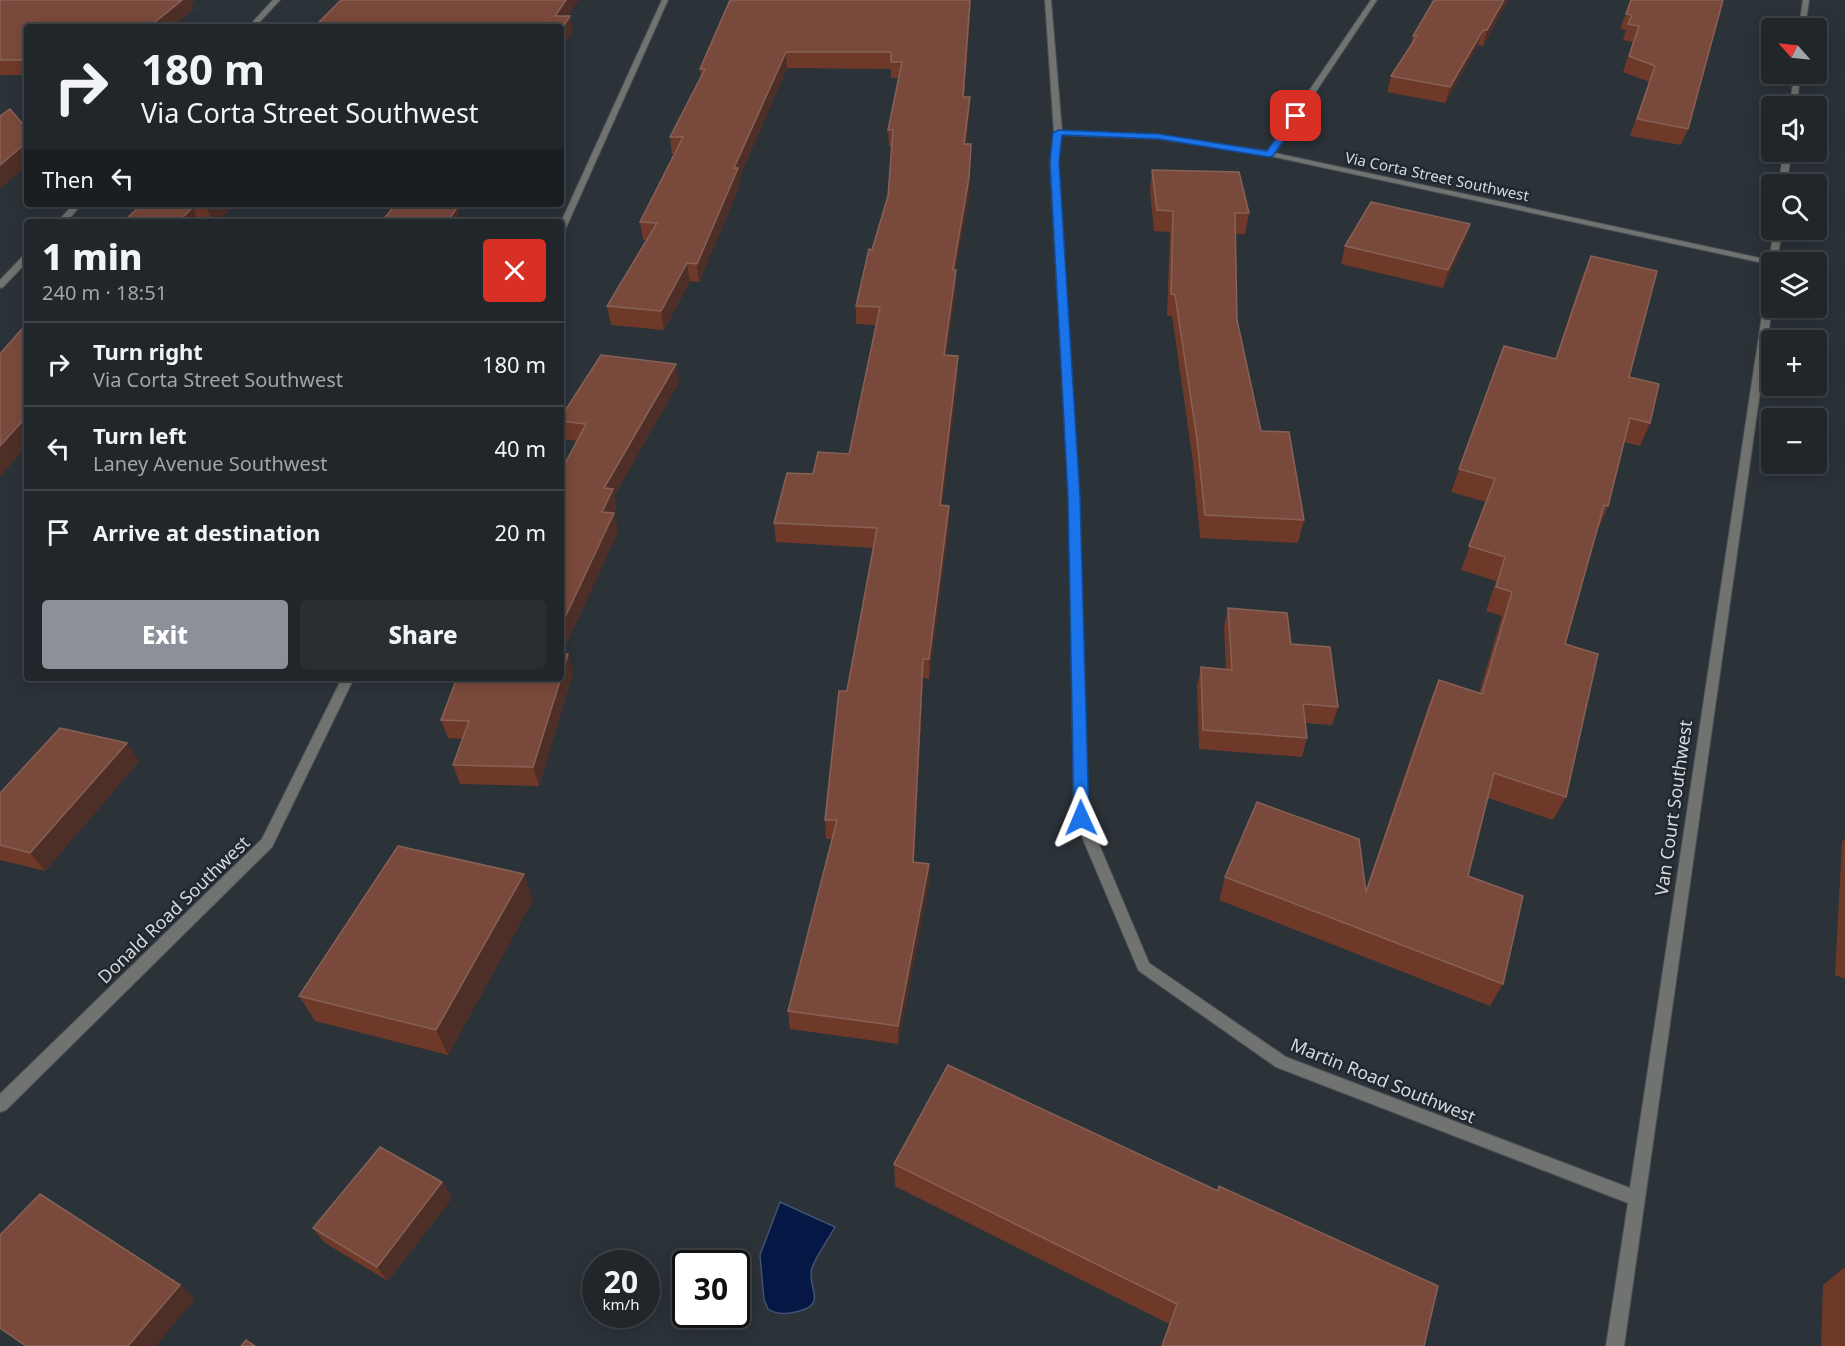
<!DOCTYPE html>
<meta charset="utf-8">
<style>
body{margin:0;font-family:"Noto Sans",sans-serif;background:#282e32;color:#f1f3f6;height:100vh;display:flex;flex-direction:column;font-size:22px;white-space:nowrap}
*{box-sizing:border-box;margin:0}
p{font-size:20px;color:#a2a5a8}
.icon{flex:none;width:33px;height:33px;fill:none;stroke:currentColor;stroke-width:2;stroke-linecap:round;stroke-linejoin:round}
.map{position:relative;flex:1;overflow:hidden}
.details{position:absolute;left:24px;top:219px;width:540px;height:462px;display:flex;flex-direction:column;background:#20262a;border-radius:6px;box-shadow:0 3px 15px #0003,0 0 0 2px #3d4347}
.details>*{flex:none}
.guide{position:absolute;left:24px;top:24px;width:540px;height:183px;border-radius:6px;box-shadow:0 3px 15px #0003,0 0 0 2px #3d4347;background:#20262a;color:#f1f3f6;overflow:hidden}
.needle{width:39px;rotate:297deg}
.tools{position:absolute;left:1761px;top:18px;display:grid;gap:12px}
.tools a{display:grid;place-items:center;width:66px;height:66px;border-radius:6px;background:#20262a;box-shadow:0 3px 15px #0003,0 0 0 2px #3d4347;font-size:30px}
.speed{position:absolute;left:582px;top:1250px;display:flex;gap:12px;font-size:30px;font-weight:700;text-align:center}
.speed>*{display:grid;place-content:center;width:78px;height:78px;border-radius:50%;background:#20262a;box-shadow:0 3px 15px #0003,0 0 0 2px #3d4347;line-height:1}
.speed small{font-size:15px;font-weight:400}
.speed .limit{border:3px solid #111;border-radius:9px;background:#fff;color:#111}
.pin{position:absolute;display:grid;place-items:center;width:51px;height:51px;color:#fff;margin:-26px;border-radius:12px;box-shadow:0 3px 9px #0006}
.me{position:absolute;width:66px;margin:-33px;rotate:359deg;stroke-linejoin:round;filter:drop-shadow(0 0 4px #0008)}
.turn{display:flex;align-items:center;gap:21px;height:126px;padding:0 18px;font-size:27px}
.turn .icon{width:78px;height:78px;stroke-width:2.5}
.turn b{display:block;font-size:42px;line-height:51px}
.then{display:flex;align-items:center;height:57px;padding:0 18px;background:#0003;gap:12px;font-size:22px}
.round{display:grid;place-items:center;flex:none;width:63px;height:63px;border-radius:6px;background:#282e32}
.overview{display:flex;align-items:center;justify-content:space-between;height:102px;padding:0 18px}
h1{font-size:36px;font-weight:800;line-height:45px}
.cta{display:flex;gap:12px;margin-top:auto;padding:12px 18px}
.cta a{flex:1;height:69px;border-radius:6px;background:#8c9099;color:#fff;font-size:24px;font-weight:800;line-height:69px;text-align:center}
.cta a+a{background:#282e32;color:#f1f3f6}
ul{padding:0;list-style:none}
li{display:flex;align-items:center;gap:18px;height:84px;padding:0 18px;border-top:2px solid #3d4347}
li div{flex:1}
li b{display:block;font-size:22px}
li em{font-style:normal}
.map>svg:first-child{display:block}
.water{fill:#051744;stroke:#435272;stroke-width:1.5}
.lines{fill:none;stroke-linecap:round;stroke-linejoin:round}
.street-casing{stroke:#4a5056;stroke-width:2}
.street{fill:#70736f;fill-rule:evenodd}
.wall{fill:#6e3929}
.shaded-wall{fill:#4e2f27}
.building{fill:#794a3c;stroke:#876156;stroke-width:1.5}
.route{fill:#1a73e8;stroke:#114b97;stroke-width:1.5}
.labels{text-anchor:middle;stroke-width:5;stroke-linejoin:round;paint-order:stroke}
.far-street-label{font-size:15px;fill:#d5dade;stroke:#21282e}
.street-label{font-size:18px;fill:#d5dade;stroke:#21282e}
</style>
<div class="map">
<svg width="1845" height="1346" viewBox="0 0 1845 1346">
<rect width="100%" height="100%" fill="#2b3238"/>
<path class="water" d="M780,1202l55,25c-7,13 -18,27 -23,41 -7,20 21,38 -22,45 -8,1 -15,1 -22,-4l-4,-9 -4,-45z"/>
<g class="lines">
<g class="street-casing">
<g id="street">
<path d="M273,0h7l-25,27h-7z"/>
<path d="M662,0h6l-103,230 -4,2v-10z"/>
<path d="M1045,0h6l11,131 97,4 109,16 103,-151h6l-102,153 494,107 5,-30h8l-5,32h-5v3l-502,-109 -111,-17 -98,-4 -3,27 21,335 9,321 61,145 137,94 344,131 138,-912 4,-2v34l-148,1038h-18l22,-143 -352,-136 -137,-96 -2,-4 -63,-149 -5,-321 -19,-335 4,-29z"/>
<path d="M1803,0h6l-4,28h-6z"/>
<path d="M1794,74h6l-3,32h-7z"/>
<path d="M1783,152h8l-4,32h-8z"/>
<path d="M74,204h8l-16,18h-9z"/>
<path d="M27,254v8l-24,25 -3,1v-8l24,-25z"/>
<path d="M342,678h12l-82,169 -266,263 -6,2v-18l262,-255z"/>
</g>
</g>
<use href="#street" class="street"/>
</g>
<g class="wall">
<path d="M0,0h195l-4,4 2,5 -21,18h-145v48h-27z"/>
<path d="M730,0h241l-7,97 5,17 -3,30 3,52 -14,74 1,19 -10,66 12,1v19l-16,130 7,1v19l-20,154 -6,-1 -9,184 15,21 -31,161 -108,-15 -2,-18 44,-172h-6l-1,-19 48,-272 -97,-6 -2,-19 39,-49 36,-20 27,-129 -20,-1v-18l32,-110 3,-49h-2l-1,-17 11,-52h-8v-9l-104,-1 -48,110 1,7 -41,97 -9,-1 -26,49 -53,-5 -4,-19 40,-66h-4l-3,-18 34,-68h-2l-2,-17 31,-59 -1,-9z"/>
<path d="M1434,0h74l-25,46 -5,-1 -33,58 -58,-11 4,-16 19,-29 3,-11z"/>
<path d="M1631,0l57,129 -7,16 -51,-9 19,-54 -26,-10 10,-30 -10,-2 3,-10 -6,-1z"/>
<path d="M1152,170l97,43 -4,21h-10l2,86 24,111 43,89 -6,23 -98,-5 -7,-76 -21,-146h-5l3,-84 -16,-1 -4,-41z"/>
<path d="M134,204h102l-19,18h-94l13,-13z"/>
<path d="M1470,224l-5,17 -22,47 -102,-24 4,-18z"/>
<path d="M1591,256l38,121 21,46 -10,23 -16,-4 -16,64 -10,23 -33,115 1,153 -13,23 -65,-22 -20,78 35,108 -13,22 -271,-106 6,-23 141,12 63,-185 10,-24 40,13 23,-77 -16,-5 10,-30 -35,-11 25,-68 -35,-10 53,-146 51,13 27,-81z"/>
<path d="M679,382l-65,114 2,12 -2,5 4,19 -56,121 11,19 -34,114 -79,-2 -7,-19 10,-26 -15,-1 -7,-18 120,-249 16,-30 -14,-2 -2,-9v-13z"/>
<path d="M1228,608l63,36 47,63 -6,18 -27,-2 2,15 -5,19 -103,-8 -2,-63 4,-19 25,2 -2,-42z"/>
<path d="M139,761l-94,110 -45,-11v-67z"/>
<path d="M1845,838v141l-10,-4 7,-133z"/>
<path d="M533,900l-85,155 -133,-34 -16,-25z"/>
<path d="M894,1164l324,27 -49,133 -274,-138z"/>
<path d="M442,1182l10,16 -64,83 -63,-38 -12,-15z"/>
<path d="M1845,1267v79h-24l2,-61z"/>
</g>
<g class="shaded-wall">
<path d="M182,0h13l-4,4 2,5 -21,18h-23z"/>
<path d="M566,0h13l-19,27 -5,-11z"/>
<path d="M970,0h1l-9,114 1,-17z"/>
<path d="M1504,0h4l-25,46 4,-16z"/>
<path d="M570,16l3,15 -12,18v-19z"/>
<path d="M1483,30l-5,15 -33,58 5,-16z"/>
<path d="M786,52l1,16 -48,110 1,7 -41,97 -2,-18 37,-96z"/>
<path d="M970,97l-1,17 -5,47v-17z"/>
<path d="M27,142v24l-27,23v-24z"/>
<path d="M971,144l-2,52 -17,93 1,-19z"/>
<path d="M211,204h25l-19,18h-4l-6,-14z"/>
<path d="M447,204h17l-6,8 2,10h-13l-3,-15z"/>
<path d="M193,207l6,15h-21z"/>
<path d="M1470,224l-5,17 -22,47 5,-18z"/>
<path d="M687,263l3,18 -26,49 -3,-19z"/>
<path d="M956,270v19l-13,85 1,-19z"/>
<path d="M958,356v19l-18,150v-20z"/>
<path d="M676,364l3,18 -65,114 2,12 -5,11 3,-6 4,19 -57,124v-30l41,-114 2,-24z"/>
<path d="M27,416v30l-27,31v-31z"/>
<path d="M949,506v19l-20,154v-20z"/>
<path d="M568,654l5,18 -34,114 -6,-19z"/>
<path d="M923,659v19l-10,203v-19z"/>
<path d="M127,743l12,18 -94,110 -15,-18z"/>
<path d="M929,864v19l-31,161v-18z"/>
<path d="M524,874l9,26 -85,155 -12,-25z"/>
<path d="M442,1182l10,16 -64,83 -11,-14z"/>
<path d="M180,1285l15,14 -39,47h-28z"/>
</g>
<g class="building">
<path d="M0,0h182l-33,27h-122v33h-27z"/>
<path d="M341,0h225l-11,16h15l-9,14v-3h-247z"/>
<path d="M730,0h240l-7,97h7l-6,47h7l-2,34 -16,92h3l-12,85 14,1 -18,149 9,1 -20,153h-6l-10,203 16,2 -31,162 -110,-15 49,-191h-12l14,-129h8l30,-163 -103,-5 13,-50 26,1 5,-22 31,2 31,-147 -24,-1 13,-57 3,1 16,-54 5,-66h-5l14,-68h-11v-10h-105l-52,116h4l-41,96 -10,-1 -26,48 -54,-5 50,-83 -17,-1 43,-85h-13l35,-68h-5z"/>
<path d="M1434,0h70l-17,30h-4l-33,57 -59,-11 26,-40h-4z"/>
<path d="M1631,0h92l-35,129 -51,-10 18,-53 -26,-10 10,-30 -11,-2 4,-9 -6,-1z"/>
<path d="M10,109l17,20v13l-27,23v-49z"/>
<path d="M1152,170l87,2 10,41h-14l2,107 24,111 28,1 15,88 -99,-5 -8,-76 -22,-144 -4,-1 2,-83 -16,-1z"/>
<path d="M1371,202l99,22 -22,46 -103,-24z"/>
<path d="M142,204h69l-4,4 -14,-1 -15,15h-55z"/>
<path d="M396,204h51l-3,3 13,1 -10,14h-66z"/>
<path d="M1591,256l66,15 -28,106 30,7 -9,39 -20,-5 -22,88 -4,-1 -39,139 33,10 -32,143 -72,-24 -26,103 55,20 -20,88 -278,-107 32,-75 102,37 7,53 73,-212 43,14 30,-102 -16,-5 9,-30 -36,-11 26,-67 -36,-10 45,-123 52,13z"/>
<path d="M27,323v93l-27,30v-92z"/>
<path d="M601,355l75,9 -72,124 9,1 -11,23 12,1 -53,113v-155l25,-47 -25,-3v-4z"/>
<path d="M1228,608l59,5 4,31 39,3 8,60 -35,-3 4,34 -104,-8 -2,-63 31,3z"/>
<path d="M561,653l7,1 -7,23z"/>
<path d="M457,678h104l-28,89 -80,-2 16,-44 -28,-1z"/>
<path d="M60,728l67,15 -97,110 -30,-8v-52z"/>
<path d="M398,846l126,28 -88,156 -137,-34z"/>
<path d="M948,1065l270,126 1,-5 219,100 -14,60h-262l15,-42 -283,-140z"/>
<path d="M380,1147l62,35 -65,85 -64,-39z"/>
<path d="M40,1194l140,91 -52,61h-102l-26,-18v-93z"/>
<path d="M246,1340l9,6h-14z"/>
</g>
<path class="route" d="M1296,113l4,3 -27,40 -4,1 -110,-18 -97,-4 -3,27 21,335 9,321 -3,4h-10l-2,-4 -6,-321 -18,-335 3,-29 5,-3 101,4 108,17 26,-37z"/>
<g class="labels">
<g class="far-street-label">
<text transform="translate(1437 177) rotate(12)" y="5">Via Corta Street Southwest</text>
</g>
<g class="street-label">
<text transform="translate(1674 808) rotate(-82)" y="6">Van Court Southwest</text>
<text transform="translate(174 910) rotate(-44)" y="6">Donald Road Southwest</text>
<text transform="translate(1383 1081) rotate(22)" y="6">Martin Road Southwest</text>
</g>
</g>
</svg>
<div class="tools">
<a><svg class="needle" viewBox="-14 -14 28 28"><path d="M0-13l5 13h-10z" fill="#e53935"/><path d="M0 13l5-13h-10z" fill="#a2a5a8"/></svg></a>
<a><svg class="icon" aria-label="sound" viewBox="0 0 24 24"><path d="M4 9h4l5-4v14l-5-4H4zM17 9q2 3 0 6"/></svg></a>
<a><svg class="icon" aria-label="search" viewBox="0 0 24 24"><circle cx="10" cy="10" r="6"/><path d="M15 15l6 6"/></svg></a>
<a><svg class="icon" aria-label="layers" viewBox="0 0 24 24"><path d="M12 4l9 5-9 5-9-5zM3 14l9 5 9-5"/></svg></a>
<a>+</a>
<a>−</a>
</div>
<div class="speed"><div>20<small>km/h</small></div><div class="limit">30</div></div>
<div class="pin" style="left:1296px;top:116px;background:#d93025"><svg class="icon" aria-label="arrive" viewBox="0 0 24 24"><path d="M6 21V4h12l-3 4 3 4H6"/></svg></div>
<svg class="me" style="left:1081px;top:818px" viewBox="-20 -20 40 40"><path d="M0-17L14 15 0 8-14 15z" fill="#1a73e8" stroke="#fff" stroke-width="4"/></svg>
<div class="guide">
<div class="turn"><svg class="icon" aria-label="right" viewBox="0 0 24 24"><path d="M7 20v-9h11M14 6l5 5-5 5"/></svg><div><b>180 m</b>Via Corta Street Southwest</div></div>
<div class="then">Then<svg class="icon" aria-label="left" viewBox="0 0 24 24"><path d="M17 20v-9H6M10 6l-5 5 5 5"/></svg></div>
</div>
<section class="details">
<div class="overview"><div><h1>1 min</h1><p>240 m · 18:51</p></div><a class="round" style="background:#d93025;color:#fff"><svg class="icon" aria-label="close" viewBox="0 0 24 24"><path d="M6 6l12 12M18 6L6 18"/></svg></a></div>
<ul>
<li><svg class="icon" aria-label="right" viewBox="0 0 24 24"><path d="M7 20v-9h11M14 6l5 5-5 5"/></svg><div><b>Turn right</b><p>Via Corta Street Southwest</p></div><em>180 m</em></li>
<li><svg class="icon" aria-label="left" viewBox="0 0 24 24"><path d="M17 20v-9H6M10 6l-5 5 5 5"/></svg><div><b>Turn left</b><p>Laney Avenue Southwest</p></div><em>40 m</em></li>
<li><svg class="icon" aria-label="arrive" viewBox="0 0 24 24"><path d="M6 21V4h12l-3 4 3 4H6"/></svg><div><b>Arrive at destination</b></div><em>20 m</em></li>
</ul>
<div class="cta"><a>Exit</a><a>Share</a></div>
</section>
</div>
